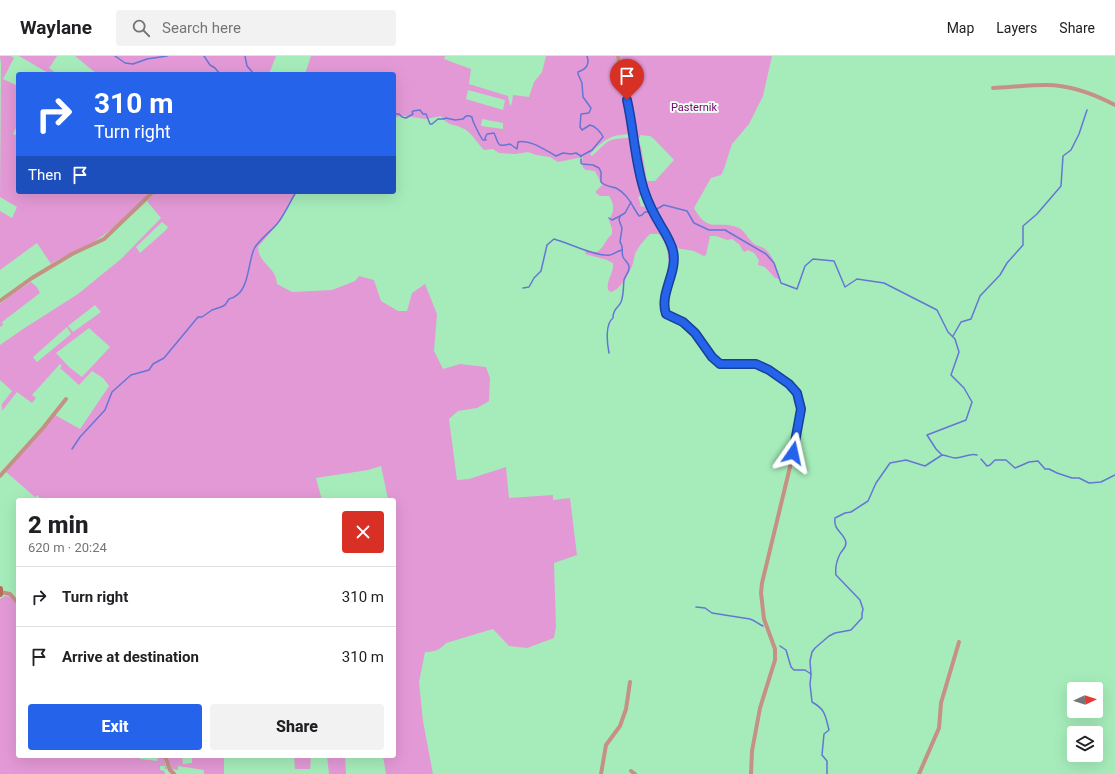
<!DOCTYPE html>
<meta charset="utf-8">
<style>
body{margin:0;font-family:Roboto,sans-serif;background:#f2f2f2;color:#202124;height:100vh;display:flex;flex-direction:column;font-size:15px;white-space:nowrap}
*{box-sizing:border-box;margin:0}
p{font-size:13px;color:#757577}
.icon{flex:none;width:22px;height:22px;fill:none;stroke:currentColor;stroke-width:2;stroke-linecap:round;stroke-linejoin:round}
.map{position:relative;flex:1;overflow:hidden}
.sheet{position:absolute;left:16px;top:442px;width:380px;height:260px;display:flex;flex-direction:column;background:#fff;border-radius:4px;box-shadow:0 4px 16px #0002}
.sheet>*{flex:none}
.banner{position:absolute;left:16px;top:16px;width:380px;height:122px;border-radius:4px;box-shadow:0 4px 16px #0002;background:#2563eb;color:#fff;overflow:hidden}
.needle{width:26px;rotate:86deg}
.tools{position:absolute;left:1067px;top:626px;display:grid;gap:8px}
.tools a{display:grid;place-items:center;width:36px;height:36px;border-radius:4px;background:#fff;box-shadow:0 4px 16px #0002;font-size:20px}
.pin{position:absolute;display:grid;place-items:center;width:34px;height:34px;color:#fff;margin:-41px -17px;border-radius:50% 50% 50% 0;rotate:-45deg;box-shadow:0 0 4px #0007}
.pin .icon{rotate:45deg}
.me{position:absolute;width:44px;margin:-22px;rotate:11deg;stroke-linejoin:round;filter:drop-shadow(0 0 3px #0008)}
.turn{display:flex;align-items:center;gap:14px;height:84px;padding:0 12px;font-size:18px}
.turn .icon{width:52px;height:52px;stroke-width:2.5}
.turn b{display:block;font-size:28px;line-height:34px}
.then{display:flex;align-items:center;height:38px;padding:0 12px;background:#0003;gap:8px;font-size:15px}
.round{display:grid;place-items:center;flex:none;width:42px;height:42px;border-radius:4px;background:#f2f2f2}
.headline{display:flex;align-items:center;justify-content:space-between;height:68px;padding:0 12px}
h1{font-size:24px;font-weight:800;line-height:30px}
.button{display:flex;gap:8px;margin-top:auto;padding:8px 12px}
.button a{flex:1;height:46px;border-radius:4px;background:#2563eb;color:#fff;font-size:16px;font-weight:800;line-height:46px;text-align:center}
.button a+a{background:#f2f2f2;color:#202124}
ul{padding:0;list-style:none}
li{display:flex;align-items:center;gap:12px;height:60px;padding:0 12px;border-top:1px solid #e0e0e0}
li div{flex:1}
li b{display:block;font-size:15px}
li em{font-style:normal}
header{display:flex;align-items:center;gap:24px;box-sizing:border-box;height:56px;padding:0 20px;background:#fff;border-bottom:1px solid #e0e0e0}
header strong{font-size:19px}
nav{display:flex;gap:22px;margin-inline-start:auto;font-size:14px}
.search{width:280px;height:36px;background:#f2f2f2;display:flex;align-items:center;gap:10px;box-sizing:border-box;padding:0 14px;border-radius:4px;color:#757577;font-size:15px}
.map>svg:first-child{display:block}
.green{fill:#e399d6;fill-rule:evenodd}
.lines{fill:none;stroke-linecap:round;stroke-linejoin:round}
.stream{stroke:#6476d5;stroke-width:1.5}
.street{stroke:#c59185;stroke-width:4}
.secondary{stroke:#b76c5c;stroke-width:6}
.route-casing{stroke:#184099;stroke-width:10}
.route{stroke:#2563eb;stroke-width:7}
.labels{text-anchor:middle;stroke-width:4;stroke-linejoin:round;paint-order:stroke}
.park-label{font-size:11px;fill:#79036e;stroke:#f0fef4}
</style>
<header>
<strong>Waylane</strong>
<div class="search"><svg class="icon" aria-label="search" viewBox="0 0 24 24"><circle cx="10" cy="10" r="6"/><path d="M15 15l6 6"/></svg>Search here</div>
<nav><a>Map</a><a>Layers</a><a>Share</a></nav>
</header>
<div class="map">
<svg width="1115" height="718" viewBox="0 0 1115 718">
<rect width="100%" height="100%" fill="#a6ecba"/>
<g class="green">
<path d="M0,0h11l3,2 -11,21 15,7v43l-2,-1 -3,6 5,2v56h133c-18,17 -35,36 -56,49 -14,9 -29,13 -44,23l-14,-21 -37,27v-59l12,7 5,-11 -17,-10 1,-133z"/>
<path d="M19,0h38l-8,12 8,6h-7z"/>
<path d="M75,0h201l-7,18h-172z"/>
<path d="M311,0h134l-1,3 27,10 -2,15 39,12 2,10 2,-3 1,-8 16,2 5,-15 8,-10 4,-16h70l1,10 15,68c-22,1 -26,4 -42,20l2,2c17,-15 14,-18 39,-18l2,1 9,56 -4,2 3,8 -2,1 9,1 22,40 2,12h-4c0,-9 -3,-18 -9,-25h-9c-5,5 -12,13 -15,20 -1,3 -1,8 -3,12 -3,8 -11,23 -21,26l-3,-2c-2,-10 6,-17 5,-27l-6,-3 -22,-6 1,-3c3,0 8,1 11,1 4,-1 10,-14 15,-18v-5l-3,-9c5,-9 6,-15 0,-24h-9l-4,-3v-2l6,-6 -7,-14 -9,-1 -3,-2 -1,-7 1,-4 -25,5 -8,-5 -14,-2 -8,-3 -13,2 -16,-1 -6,-4 -9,1c-7,-7 -10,-14 -18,-20 -9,-6 -18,-3 -25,-14l-15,3 -22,-3 -10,1v-43h-89zM468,34l37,10 -2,10 -37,-11zM482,63l21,4v6l-22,-3z"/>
<path d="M620,0h152l-9,40 -14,28 -17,20 -8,25 -3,6 -10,3 -17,30c15,27 23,11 45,20 6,3 8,9 13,14 4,4 9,4 13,7 8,6 11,19 15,28l-1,2 -4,-1 -10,-11 -7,-2 1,-5 -5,-7 -6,-3 -3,2 -3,-2 -2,-5 -8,-6 -5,1 -11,-4h-6l-4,19 -2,1 -10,-5 -18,-3 -3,-5 -25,-46 -4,-12 -6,-40 3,1 6,35h8l19,-21 -20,-21 -4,-3 -10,-1v3l-4,-1 -13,-57z"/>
<path d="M156,136h139l-14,28 -23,27c1,18 18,19 19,37l15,8 40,-2 23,-9 4,-5 15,4 7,21 17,10h9l5,-18 13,-9 12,30 -3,37 9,18 17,-5 26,3 4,11 -1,23 -12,7 -19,3 -9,8 8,61 12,-1 37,-12 3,31 44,-3v5l17,-2 7,57 -23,8 2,64 -2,11 -27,10 -18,-2 -16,-17 -47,14c-6,7 -12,9 -21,9l-6,30 4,39 10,53h-47l-3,-18h11v-256h-11l5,-1 -7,-33 -13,4 -52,8 6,22h-282l-2,-5 -3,2 -29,-25 49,-57 25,14 29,-43 -6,-8 -11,-7 -13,14 -19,-17 2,-2 -2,-2 -28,31 4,3 -4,5 -15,-11 -15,19v-7l10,-13 -12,-11v-35l23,-16 55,-35 43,-35 40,-41 -14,-17zM162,166l6,5 -2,3 -26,23 -4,-6zM95,249l6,7 -28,20 -5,-6zM67,271l4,7 -34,28 -4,-5zM89,272l21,19 -28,30 -13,-10 -13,-14z"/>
<path d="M31,226l6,5 3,6 -38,29 1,3 -3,2v-23l14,-11z"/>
<path d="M5,540c6,0 10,5 13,10v150h122v3l18,2 -1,-5h6l4,13h-2v-3h-5v4l4,1 1,3h-165v-175z"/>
<path d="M166,700h16l1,8 9,-1v-7h32v18h-20v-4l-26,-4v4l-6,-1z"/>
<path d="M294,700h17l-1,13h-15z"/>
<path d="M327,700h18l1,18h-17z"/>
</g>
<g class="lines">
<g class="stream">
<path d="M115,0l10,7 8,1 14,-5 20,-3"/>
<path d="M204,0l6,9 5,3 5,6"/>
<path d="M245,0l2,10 7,8"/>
<path d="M394,58h5l3,3 4,1 7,-4 -1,-2 1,-1 7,-1 3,4h3l4,10h2l6,-5h6l2,-1 9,2 8,-1c3,-4 5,-4 9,-2 0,4 9,21 11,23h3l-1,-2 2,-4 7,-1c5,10 2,15 16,11l7,5 1,-7c12,-3 27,8 38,14l7,-3 8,1 5,-1 5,3"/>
<path d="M581,101v-1l11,-6 11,-13c-2,-5 -8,-11 -13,-12l-8,5 -2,-3 1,-13 8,-1 2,-5 -8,-11 -1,-14 -4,-9v-2c8,-3 12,-7 9,-16"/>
<path d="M581,103v4l1,1 11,1 6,3 2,4v10c5,5 10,4 15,6 12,6 16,18 23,28l3,-1 3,-3h4"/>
<path d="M655,154l9,-5 23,6 7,12 15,7h16l41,24 8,9 7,20 16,6 8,-23 8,-7 21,2 11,26 12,-8 27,4 53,27 11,22 7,7 4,13 -8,23 13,13 8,14 -6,18 -39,15 9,14 6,6 -17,11 -19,-6 -16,3 -14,20 -8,18 -17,11 -6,1 -10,5c-2,13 10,15 11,25 0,5 -4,7 -6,11 -3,6 -5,14 -4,21l24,25 3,9 -1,5v4l-11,12 -16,3 -6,3 -14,12 -3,4 -2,9 1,14 -1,9 2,18c14,8 13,13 17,28l-5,4 -2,21 5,6v13"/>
<path d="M609,162l3,2 8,-4"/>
<path d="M523,232l6,-1 5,-9 7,-7 6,-26 7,-6c15,4 42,18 56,16 4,-1 7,-4 12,-5"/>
<path d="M953,280l8,-14 10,-3 9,-23 20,-21 7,-12 16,-18v-19l14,-12 24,-28 2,-30 8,-6 8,-16 8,-24"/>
<path d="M609,297c-2,-10 -4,-29 4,-35 0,-10 5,-9 8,-16 3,-8 2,-14 3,-22 1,-4 5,-8 5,-12 1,-4 -4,-7 -6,-11 -2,-5 1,-10 -3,-15l2,-14 -3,-8 1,-4 5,-3 6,-11"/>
<path d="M72,393l8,-12 25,-27 7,-18 19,-17 18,-5 4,-6 11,-6 34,-41h4l10,-7 9,-3 4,-2 4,-6c21,-5 18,-34 25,-50 2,-6 18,-19 23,-25 8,-10 13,-22 19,-32"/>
<path d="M942,399c5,0 9,3 13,3 8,0 14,-5 22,-3"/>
<path d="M981,403l6,7 3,-1 5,-5h11l9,8 14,-6 9,-1 7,8h4l8,4 15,5h7l10,5 12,-1 14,-7"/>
<path d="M696,551l9,1 7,5 38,6c6,2 8,5 13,7"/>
<path d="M780,590l6,4 5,17 3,3h11l6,4"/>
</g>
<g class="street">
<path d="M618,0c2,23 10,43 14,66 5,26 6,55 16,80 7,17 22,31 25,49 4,22 -14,42 -6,63l16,8 12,11 17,24 8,7h36l13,6 20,14 8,9 4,16 -11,58 -28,116 -1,10 3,26 11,30v11l-15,48 -8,43 -1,23"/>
<path d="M993,32c18,-1 36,-3 53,-3 24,0 48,9 69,20"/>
<path d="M0,245l32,-23 40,-24 32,-15 49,-47"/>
<path d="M0,420l43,-48 23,-29"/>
<path d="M0,536l10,2 8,9"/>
<path d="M165,700l5,14 4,4"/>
<path d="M631,715l4,3"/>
<path d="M601,718l5,-29 14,-19 6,-17 4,-27"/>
<path d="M919,718l20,-46 2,-25 18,-61"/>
</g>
<path class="secondary" d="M0,533v5"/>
</g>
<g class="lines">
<g class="route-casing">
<path id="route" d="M627,44c7,30 8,65 18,93 4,12 10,23 16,33 5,8 10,16 12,25 5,22 -14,42 -7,63l17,8 12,11 17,24 8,7h36l13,6 20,14 8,9 4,16 -8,44"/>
</g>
<use href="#route" class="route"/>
</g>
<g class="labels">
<g class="park-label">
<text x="694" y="55">Pasternik</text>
</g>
</g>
</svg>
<div class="tools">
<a><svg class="needle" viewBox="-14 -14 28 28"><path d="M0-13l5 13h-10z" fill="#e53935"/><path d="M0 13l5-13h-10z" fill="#757577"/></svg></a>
<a><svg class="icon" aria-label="layers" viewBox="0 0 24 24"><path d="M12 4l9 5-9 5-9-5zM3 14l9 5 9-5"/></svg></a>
</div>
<div class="pin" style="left:627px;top:44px;background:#d93025"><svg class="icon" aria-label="arrive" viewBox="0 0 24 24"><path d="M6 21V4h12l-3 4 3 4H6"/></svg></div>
<svg class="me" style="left:793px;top:397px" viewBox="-20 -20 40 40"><path d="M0-17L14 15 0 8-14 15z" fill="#2563eb" stroke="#fff" stroke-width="4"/></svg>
<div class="banner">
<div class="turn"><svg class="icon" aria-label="right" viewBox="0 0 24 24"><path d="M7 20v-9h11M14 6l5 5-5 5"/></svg><div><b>310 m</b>Turn right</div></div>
<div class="then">Then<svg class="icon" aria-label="arrive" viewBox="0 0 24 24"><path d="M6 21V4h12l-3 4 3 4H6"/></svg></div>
</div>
<section class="sheet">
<div class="headline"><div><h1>2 min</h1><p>620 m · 20:24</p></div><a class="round" style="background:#d93025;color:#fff"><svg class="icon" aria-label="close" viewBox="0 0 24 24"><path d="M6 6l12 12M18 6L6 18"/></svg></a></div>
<ul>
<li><svg class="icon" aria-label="right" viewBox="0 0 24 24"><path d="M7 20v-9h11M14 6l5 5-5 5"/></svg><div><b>Turn right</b></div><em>310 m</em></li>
<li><svg class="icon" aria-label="arrive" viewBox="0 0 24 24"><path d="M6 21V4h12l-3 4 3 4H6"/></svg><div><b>Arrive at destination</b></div><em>310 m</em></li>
</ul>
<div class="button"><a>Exit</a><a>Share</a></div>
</section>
</div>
